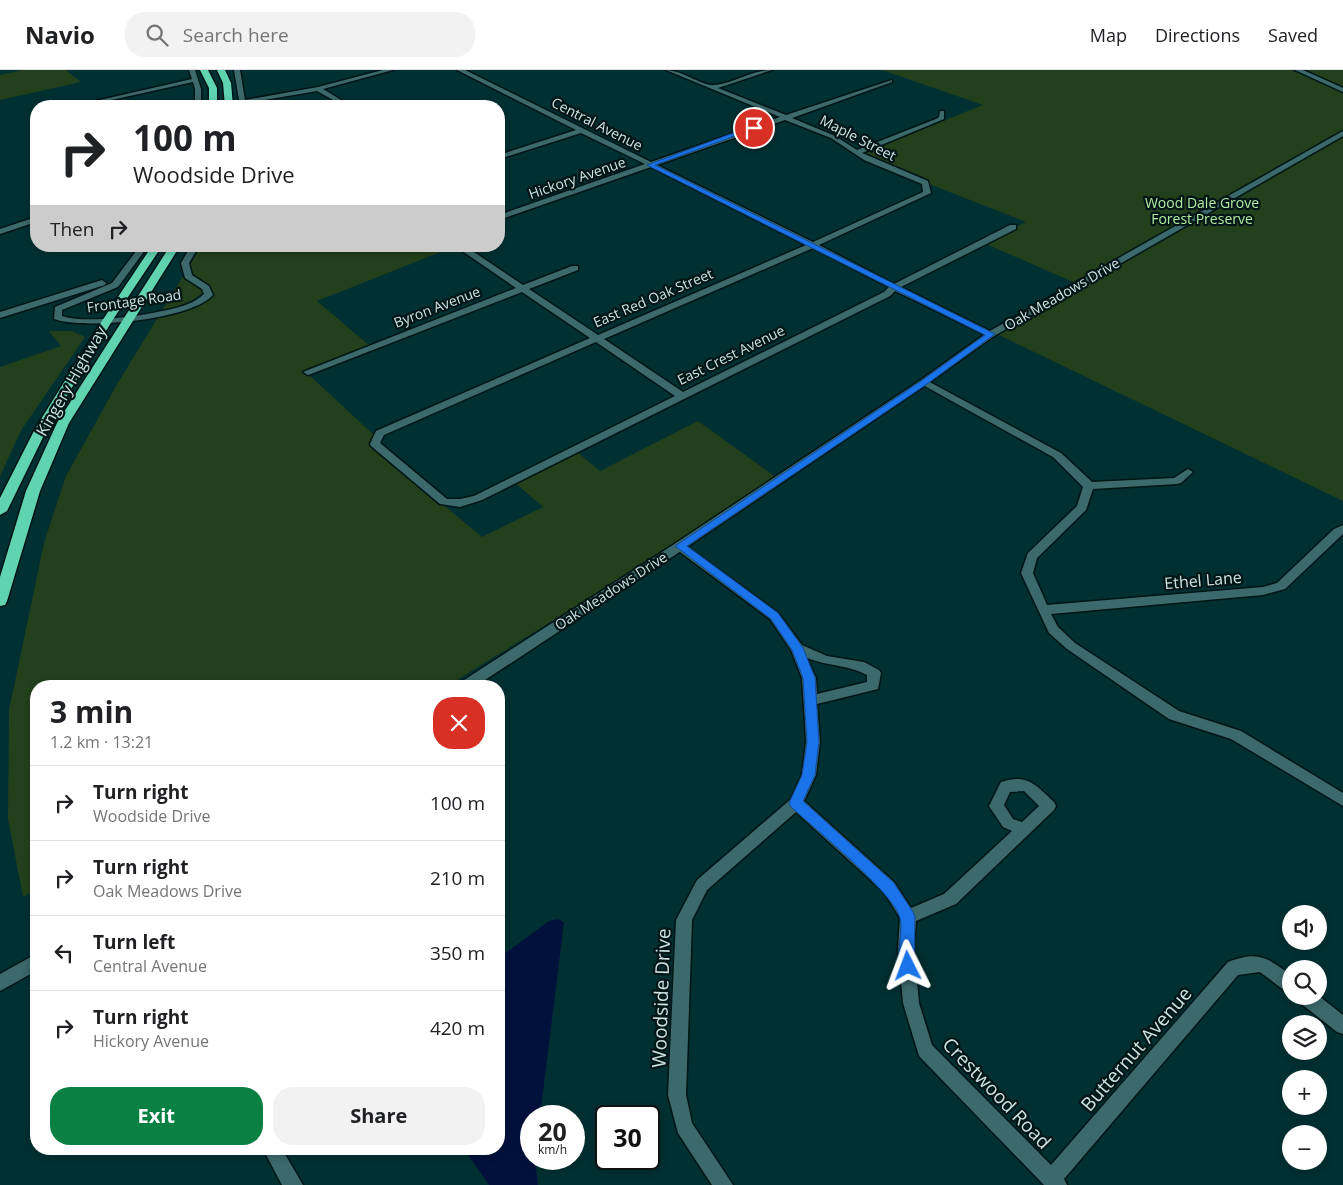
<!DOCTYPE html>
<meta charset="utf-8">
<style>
body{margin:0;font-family:"Open Sans",sans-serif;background:#f2f2f2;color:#202124;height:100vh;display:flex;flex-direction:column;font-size:19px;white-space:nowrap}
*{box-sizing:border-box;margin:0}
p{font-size:16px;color:#757577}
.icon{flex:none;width:28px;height:28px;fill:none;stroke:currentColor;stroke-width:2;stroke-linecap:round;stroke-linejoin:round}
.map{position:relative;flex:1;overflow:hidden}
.sheet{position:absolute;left:30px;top:610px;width:475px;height:475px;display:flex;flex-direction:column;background:#fff;border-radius:20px;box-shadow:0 2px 8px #0003}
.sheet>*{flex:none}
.guide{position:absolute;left:30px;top:30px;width:475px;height:152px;border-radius:20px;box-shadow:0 2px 8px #0003;background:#fff;color:#202124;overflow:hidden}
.tools{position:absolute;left:1282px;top:835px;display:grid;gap:10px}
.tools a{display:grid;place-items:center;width:45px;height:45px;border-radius:50%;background:#fff;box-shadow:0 2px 8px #0003;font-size:25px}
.speed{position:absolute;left:520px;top:1035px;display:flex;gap:10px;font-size:25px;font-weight:700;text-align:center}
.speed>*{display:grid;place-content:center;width:65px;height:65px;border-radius:50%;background:#fff;box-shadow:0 2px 8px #0003;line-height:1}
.speed small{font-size:12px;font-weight:400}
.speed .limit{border:2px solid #111;border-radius:8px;background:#fff;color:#111}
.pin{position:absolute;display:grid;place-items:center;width:42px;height:42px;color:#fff;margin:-21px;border:2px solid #fff;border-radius:50%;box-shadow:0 1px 5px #0007}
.me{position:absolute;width:55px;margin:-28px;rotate:357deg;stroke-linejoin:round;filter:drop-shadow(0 0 4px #0008)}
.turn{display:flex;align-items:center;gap:18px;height:105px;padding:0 20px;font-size:22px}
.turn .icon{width:65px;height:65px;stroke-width:2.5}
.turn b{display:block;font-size:35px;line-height:42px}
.then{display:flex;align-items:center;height:48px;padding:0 20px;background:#0003;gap:10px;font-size:19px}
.round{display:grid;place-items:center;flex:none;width:52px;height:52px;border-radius:20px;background:#f2f2f2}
.overview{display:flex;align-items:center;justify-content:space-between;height:85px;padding:0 20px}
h1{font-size:30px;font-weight:700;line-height:38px}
.button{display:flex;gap:10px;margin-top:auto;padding:10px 20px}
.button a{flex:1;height:58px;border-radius:20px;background:#0b8043;color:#fff;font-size:20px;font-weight:700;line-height:58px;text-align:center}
.button a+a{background:#f2f2f2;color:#202124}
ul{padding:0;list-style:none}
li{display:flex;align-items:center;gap:15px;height:75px;padding:0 20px;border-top:1px solid #e0e0e0}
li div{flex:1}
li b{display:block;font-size:19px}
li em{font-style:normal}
header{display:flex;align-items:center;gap:30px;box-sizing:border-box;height:70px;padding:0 25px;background:#fff;border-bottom:1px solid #e0e0e0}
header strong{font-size:24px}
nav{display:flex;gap:28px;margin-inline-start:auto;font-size:18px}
.search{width:350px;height:45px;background:#f2f2f2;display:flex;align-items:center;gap:12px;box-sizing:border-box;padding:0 18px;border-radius:20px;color:#757577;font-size:19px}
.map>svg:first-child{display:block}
.green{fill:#22401c}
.water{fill:#00113b}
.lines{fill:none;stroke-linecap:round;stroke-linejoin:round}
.street-casing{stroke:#001516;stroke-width:3}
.secondary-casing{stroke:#001516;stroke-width:3}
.highway-casing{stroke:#001516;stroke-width:3}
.street{fill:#3c696b;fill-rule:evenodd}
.secondary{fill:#3c696b;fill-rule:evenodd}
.highway{fill:#60d4b0;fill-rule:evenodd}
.route{fill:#1a73e8;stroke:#114b97}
.labels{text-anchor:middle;stroke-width:4.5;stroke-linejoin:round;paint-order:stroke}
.far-street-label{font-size:14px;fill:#cce3e4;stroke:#031516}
.far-park-label{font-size:14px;fill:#afeca2;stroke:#031516}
.street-label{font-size:16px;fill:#cce3e4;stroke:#031516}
.near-street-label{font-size:19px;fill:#cce3e4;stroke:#031516}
</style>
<header>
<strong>Navio</strong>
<div class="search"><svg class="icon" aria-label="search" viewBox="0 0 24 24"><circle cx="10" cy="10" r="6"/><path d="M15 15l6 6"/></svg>Search here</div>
<nav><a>Map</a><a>Directions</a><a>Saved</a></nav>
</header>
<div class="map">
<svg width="1343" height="1115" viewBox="0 0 1343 1115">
<rect width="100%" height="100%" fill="#003032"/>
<g class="green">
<path d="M23,0h43l15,12 -81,18v-25z"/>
<path d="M882,0h409l52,23v408l-344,-166 83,-49 -98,-43 42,-21 -97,-38 -67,-31 121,-48z"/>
<path d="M1301,0h42v17z"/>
<path d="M210,176h246l-139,55 53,45 -64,26 70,65 -3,9 109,91 61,-30 -29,-25 62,-31 24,20 98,-50 79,57 -176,113 -154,95h-411v204l-13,7 -15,-78 1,-109 35,-167 22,-67 50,-90 83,-136z"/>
<path d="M49,261h23l13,6 -63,92 -22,47v-109l61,-21z"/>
</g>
<path class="water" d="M558,849l6,3 -24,194h-9v43h4l3,26h-49l-25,-36h35v-191l50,-37z"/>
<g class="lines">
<g class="street-casing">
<g id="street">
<path d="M189,0h6l6,19v17h-6v-17l-2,-7 -109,24h-10l118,-27z"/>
<path d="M234,0h6l5,30 73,-13 65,-17h10l-70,19 28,17h-7l-27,-15 -71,12v3h-6z"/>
<path d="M457,0h8l186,92 129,-45 -114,-47c16,0 37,17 49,15 19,-2 37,-15 57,-15l-54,18 68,27 106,-35v2l-100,36 43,18 22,14 79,-31 3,-2 1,-6h4v8l-82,34 66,28 3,12 -112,52 75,39 116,-59h6v4l-115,58 95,47 -2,2h-6l-93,-45 -5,5 -408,204 -22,7 -20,-3 -69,-58 -1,-2 6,-13 214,-93 -68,-46 -211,82 -3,1 -5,-3 213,-84 -61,-42h10l58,39 49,-19h6v4l-49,19 69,46 208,-90 -155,-78 -152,53v-5l146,-51 -64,-31 -82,26v-4l77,-25zM785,50l46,18 33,22 58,24 1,8 -110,50 -156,-77zM813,178l76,39 -5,5 -201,100 -79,-53zM596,272l79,54 -201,100 -14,3h-13l-67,-56 4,-8z"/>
<path d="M36,147v5l-36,12v-5z"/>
<path d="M140,176h8l-30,41 -56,23v6c24,9 101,-2 126,-12 6,-2 11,-6 16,-10l-2,-5 -17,-11 -4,-15 10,-17h8l-10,17 3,12 17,11 4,9c-22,25 -129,35 -159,24l1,-12 57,-24z"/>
<path d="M102,210l4,3 -1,2 -105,33v-6z"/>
<path d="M924,309l137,74 31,29 82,-4 14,-9 5,3 -12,11 -4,1 -84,5 -7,21 -49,48 -4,15 14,32 216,-18 14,-4 57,-54 9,-4v9l-58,55 -22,6 -212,19 7,13 17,16 104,68 62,20 102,62v13l-112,-67 -62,-20 -102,-70 -18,-16 -28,-60 7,-20 49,-47 6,-19 -30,-30 -132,-73 -2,-2z"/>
<path d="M680,472l98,71 24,32 25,11 37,6 15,8 2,3 -3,16 -61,15 3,38 -4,33 -12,26 90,81 17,26 33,-14 68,-63 -9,-4 -14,-21 12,-24c26,-9 35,3 53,20l2,4 -2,4 -98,94 -40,17 -2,27 5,55 13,42 119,120 177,-203c31,-12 39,-4 63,13v18l-6,-2 -25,-19 -22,3 -174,204 3,6h-23l-125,-129 -16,-53 -5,-55 2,-30 -16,-26 -88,-80 -89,78 -15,30 -6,175 6,28 41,62h-21l-34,-52 -10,-38 8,-175 21,-40 94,-81 11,-24 4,-33 -1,-19 -3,-45 -11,-28 -21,-31 -94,-70 -2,-3 2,-3zM807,588c20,8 42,7 60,17v7l-50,12 -1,-16zM1024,721l15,15 -17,16 -9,-3 -9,-14 6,-13z"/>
<path d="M1297,926h22l24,19v19l-6,-2 -38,-30z"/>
<path d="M263,1079h19l21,36h-21z"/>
</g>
</g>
<g class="secondary-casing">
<g id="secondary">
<path d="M1295,0h8l40,18v4z"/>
<path d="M1343,61v5l-349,200 -67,48 -243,165 -208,137h-16l1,-4 215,-139 245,-163 67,-48z"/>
<path d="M36,884v17l-36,20v-17z"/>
</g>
</g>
<g class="highway-casing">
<g id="highway">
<path d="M200,0h8l9,18v18h-8v-18z"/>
<path d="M217,0h8l6,13 2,23h-8l-2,-23z"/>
<path d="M152,176h10l-50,75 -65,108 -40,82 -7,4v-17l35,-69 67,-108z"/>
<path d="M170,176h10l-111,177 -29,68 -33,110 -2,4 -5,1v-29l26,-86 31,-68z"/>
</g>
</g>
<use href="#street" class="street"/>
<use href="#secondary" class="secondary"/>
<use href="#highway" class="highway"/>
</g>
<path class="route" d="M752,56l5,2 -102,37 340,169 -68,50 -240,162 91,67 25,35 12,30 4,64 -4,33 -12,26 91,82 19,29 2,5c-1,11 1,48 -2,54l-5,2 -6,-2c-8,-18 2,-36 -2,-53 -5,-24 -87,-91 -109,-111l-2,-4 13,-28 5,-33 -4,-64 -11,-28 -21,-31 -96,-73 246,-165 64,-46 -338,-170z"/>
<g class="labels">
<g class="far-street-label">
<text transform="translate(597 54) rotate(27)" y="5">Central Avenue</text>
<text transform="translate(858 68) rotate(27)" y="5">Maple Street</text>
<text transform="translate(577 108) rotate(-19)" y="5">Hickory Avenue</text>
<text transform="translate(1062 224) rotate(-30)" y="5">Oak Meadows Drive</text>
<text transform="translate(653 228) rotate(-23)" y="5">East Red Oak Street</text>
<text transform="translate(134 231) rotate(-8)" y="5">Frontage Road</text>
<text transform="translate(437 237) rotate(-21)" y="5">Byron Avenue</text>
<text transform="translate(731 285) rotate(-26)" y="5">East Crest Avenue</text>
<text transform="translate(611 521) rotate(-33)" y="5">Oak Meadows Drive</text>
</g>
<g class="far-park-label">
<text x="1202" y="138">Wood Dale Grove<tspan x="1202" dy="16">Forest Preserve</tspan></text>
</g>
<g class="street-label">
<text transform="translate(71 311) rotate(-60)" y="6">Kingery Highway</text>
<text transform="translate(1203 510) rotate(-5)" y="6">Ethel Lane</text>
</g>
<g class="near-street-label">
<text transform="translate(661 928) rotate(-88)" y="7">Woodside Drive</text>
<text transform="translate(1136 979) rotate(-49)" y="7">Butternut Avenue</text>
<text transform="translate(997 1023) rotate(46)" y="7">Crestwood Road</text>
</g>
</g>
</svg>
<div class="tools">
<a><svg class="icon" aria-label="sound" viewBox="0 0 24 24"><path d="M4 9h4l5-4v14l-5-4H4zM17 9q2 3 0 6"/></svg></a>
<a><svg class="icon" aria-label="search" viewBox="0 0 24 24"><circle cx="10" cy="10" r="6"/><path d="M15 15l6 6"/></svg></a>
<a><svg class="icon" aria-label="layers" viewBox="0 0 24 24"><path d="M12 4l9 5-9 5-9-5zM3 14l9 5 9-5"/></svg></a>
<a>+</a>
<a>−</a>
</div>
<div class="speed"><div>20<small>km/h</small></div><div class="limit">30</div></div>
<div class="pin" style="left:754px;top:58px;background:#d93025"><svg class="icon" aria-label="arrive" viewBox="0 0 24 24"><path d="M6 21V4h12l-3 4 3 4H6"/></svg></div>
<svg class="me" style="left:908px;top:896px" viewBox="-20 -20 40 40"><path d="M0-17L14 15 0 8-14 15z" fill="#1a73e8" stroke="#fff" stroke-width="4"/></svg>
<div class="guide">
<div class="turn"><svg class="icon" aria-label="right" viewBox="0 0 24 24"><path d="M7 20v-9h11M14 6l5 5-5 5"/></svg><div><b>100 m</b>Woodside Drive</div></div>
<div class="then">Then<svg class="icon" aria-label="right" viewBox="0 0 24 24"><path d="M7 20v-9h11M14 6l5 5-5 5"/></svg></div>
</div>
<section class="sheet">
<div class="overview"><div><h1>3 min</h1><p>1.2 km · 13:21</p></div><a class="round" style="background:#d93025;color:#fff"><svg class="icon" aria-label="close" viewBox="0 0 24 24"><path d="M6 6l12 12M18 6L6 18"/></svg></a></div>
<ul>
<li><svg class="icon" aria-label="right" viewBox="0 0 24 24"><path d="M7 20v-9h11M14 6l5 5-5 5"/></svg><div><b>Turn right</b><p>Woodside Drive</p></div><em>100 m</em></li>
<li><svg class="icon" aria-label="right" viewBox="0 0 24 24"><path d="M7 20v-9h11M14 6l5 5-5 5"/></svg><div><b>Turn right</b><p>Oak Meadows Drive</p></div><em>210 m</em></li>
<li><svg class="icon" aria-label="left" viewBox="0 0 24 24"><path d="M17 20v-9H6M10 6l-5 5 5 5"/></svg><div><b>Turn left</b><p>Central Avenue</p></div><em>350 m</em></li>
<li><svg class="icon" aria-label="right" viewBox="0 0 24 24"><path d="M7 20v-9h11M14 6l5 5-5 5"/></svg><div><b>Turn right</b><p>Hickory Avenue</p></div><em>420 m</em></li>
</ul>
<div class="button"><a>Exit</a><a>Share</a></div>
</section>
</div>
